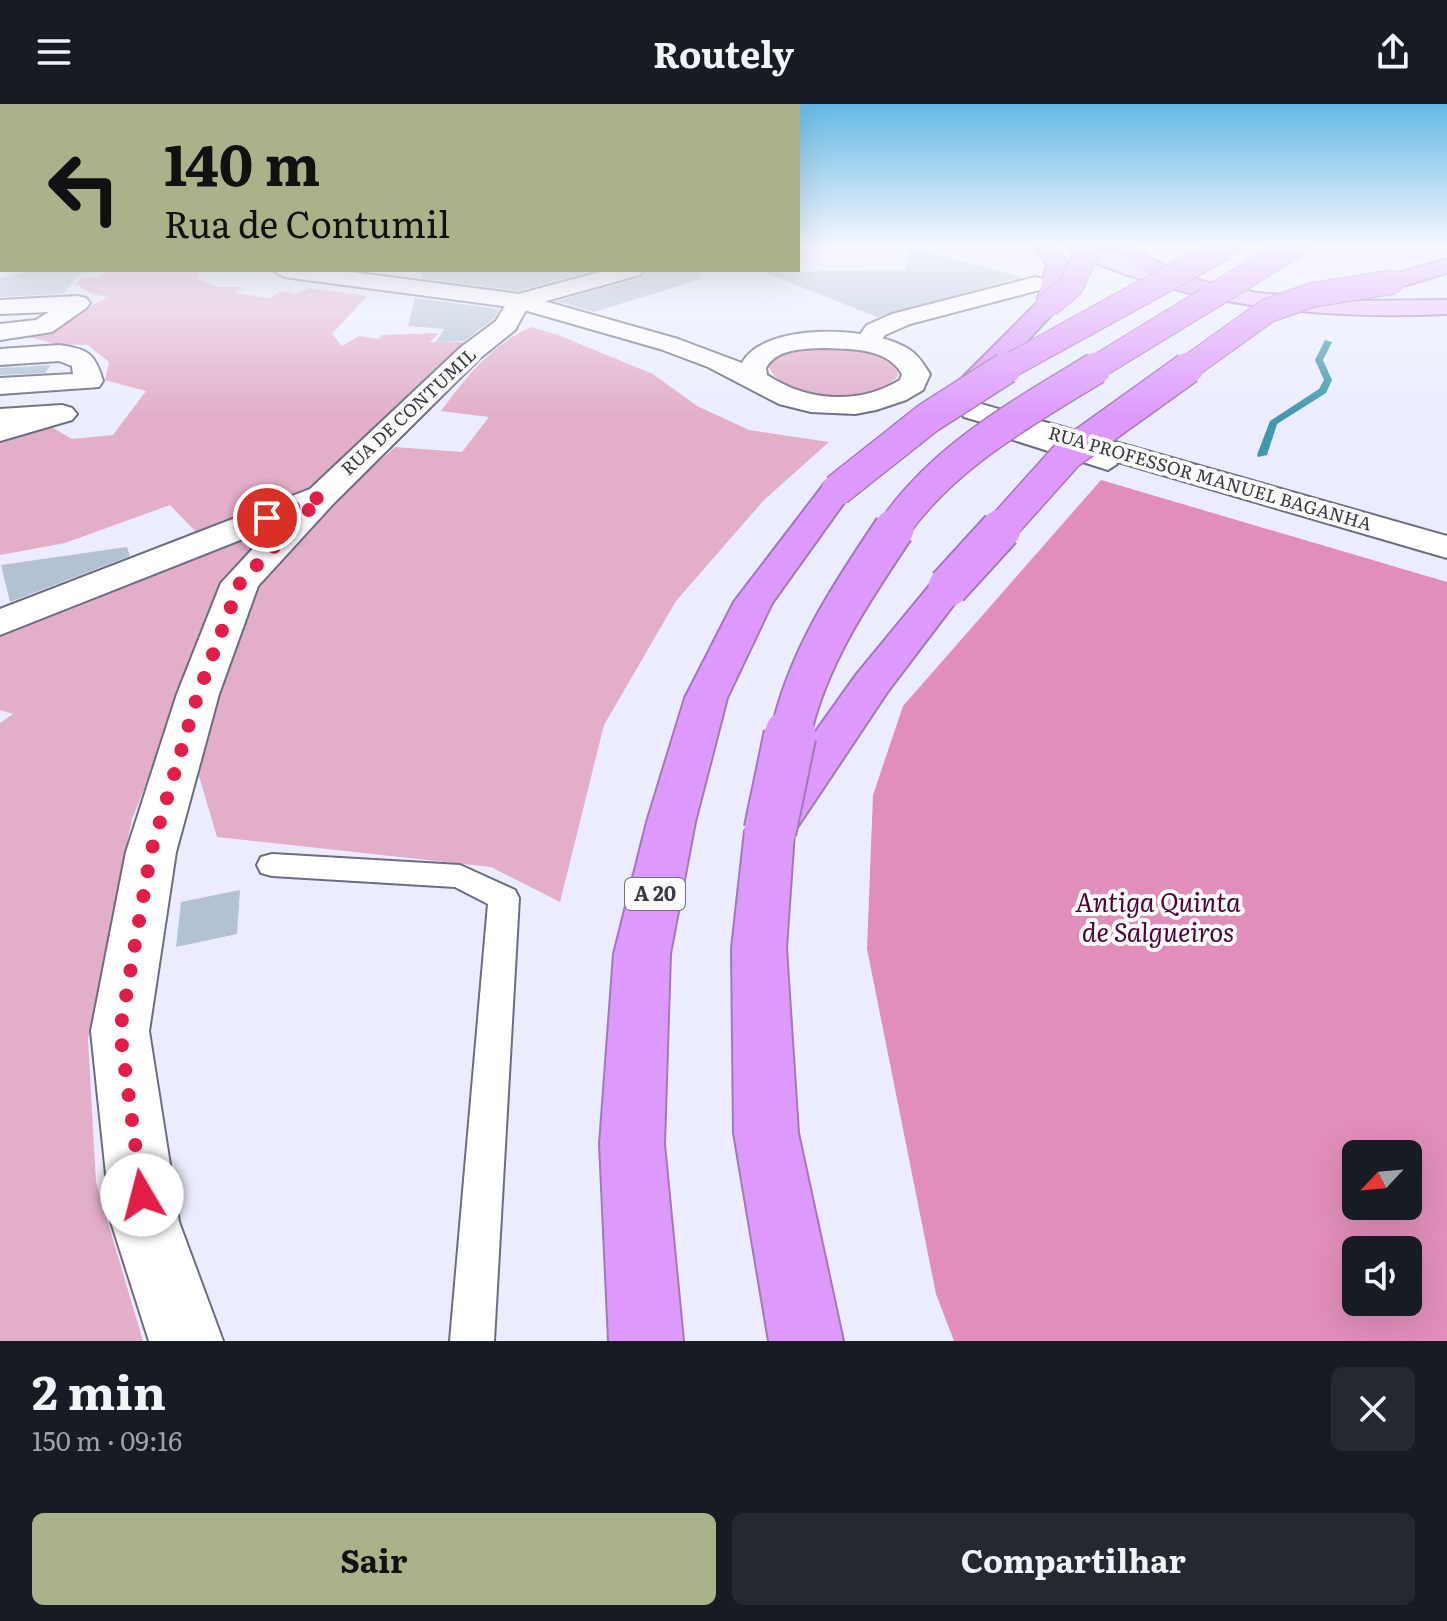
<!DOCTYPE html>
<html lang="pt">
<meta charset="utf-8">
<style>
body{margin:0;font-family:Literata,serif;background:#242831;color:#f1f3f6;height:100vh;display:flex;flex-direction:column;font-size:30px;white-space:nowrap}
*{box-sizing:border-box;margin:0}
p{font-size:26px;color:#9ea1a6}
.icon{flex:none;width:44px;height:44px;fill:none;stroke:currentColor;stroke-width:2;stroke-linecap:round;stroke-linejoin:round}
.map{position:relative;height:1237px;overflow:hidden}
.drawer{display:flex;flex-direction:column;background:#171b24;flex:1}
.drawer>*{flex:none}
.hud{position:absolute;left:0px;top:0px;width:800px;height:168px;box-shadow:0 8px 32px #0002;background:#aab289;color:#111;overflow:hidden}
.needle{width:52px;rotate:244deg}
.fabs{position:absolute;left:1342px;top:1036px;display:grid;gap:16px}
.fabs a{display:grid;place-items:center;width:80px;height:80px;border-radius:12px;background:#171b24;box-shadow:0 8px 32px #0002;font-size:40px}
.pin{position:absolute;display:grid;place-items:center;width:68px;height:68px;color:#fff;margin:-34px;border:4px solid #fff;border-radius:50%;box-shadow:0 2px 8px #0007}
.me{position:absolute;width:88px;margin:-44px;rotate:352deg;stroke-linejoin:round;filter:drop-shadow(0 0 6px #0008)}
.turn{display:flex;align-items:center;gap:28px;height:168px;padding:0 32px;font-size:36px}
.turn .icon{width:104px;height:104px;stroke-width:2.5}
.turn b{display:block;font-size:56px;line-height:68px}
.round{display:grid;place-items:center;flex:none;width:84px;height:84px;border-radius:12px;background:#242831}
.summary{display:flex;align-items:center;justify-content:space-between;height:136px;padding:0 32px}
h1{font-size:48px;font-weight:700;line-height:60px}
.cta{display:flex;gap:16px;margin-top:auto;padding:16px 32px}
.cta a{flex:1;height:92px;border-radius:12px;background:#aab289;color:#111;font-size:32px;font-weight:700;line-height:92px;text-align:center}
.cta a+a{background:#242831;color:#f1f3f6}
header{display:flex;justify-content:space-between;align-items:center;height:104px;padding:0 32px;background:#171b24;font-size:36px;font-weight:700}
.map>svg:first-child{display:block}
.green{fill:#e2aec8}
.forest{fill:#e18eba;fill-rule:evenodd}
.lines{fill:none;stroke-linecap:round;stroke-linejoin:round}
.stream{fill:#3f98ae;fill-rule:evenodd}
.building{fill:#b2c2d2}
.service-casing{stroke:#6c6d80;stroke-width:4}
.minor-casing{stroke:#6c6d80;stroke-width:4}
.tertiary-casing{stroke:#6c6d80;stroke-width:4}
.primary-casing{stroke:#a378bb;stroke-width:4}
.motorway-casing{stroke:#a378bb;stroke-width:4}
.service{fill:#fff;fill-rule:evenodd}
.minor{fill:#fff;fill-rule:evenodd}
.tertiary{fill:#fff;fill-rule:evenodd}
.primary{fill:#ebc2fd;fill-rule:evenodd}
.motorway{fill:#dd9afc;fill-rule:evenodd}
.motorway-bridge-far3-casing{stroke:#a378bb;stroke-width:26;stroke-linecap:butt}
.motorway-bridge-far2-casing{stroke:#a378bb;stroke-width:34;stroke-linecap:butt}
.motorway-bridge-far1-casing{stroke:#a378bb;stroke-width:43;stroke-linecap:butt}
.motorway-bridge-casing{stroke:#a378bb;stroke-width:55;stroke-linecap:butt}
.motorway-bridge-far3{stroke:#dd9afc;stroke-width:24}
.motorway-bridge-far2{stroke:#dd9afc;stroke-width:31}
.motorway-bridge-far1{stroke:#dd9afc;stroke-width:39}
.motorway-bridge{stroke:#dd9afc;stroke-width:51}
.route{stroke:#e11d48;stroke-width:14;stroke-dasharray:0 25.2}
.labels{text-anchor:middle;stroke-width:8;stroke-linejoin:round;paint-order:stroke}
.far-street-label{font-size:18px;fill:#383941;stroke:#fbfbfb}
.shield{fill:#fbfbfb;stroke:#727379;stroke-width:2}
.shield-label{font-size:20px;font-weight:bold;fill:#383941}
.near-park-label{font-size:26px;font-style:italic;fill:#4f0335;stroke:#fbfbfb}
</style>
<header><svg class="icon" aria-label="menu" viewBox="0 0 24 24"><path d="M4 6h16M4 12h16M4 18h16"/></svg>Routely<svg class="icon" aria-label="share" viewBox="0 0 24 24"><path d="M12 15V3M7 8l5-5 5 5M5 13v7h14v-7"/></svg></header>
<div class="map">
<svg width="1447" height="1237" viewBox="0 0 1447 1237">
<rect width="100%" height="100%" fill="#ebedfe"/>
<g class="green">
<path d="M109,166h94l-6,5 2,5 18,7h27l-10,6 36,5 11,-7 15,3 12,-6 59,8 -35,38 10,12 17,-10 19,3 4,-4 57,-2 -9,9h41l-153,145 -120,47 -28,-29 -105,38 -65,12v-120l48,-10 24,14 41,-4 33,-44 -41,-11 4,-18 -21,-17 -32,-1 -27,-7 79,-40 -17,-3 -15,-10 6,-6h16z"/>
<path d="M531,223l27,8 95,39 44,32 52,24 80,12 -65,58 -88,101 -72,124 -44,177 -69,-35 -274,-30 -23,-78 56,-170 46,-52 99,-90 67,5 27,-35 -48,-6c25,-34 51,-67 90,-84z"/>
<path d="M841,241c19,4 57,6 57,31 -22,27 -115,27 -129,-9 13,-24 48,-20 72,-22z"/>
<path d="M275,420l-46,56 -97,239 -44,220 8,143 47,159h-143v-618l13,-9 -13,-4v-79z"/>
</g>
<path class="forest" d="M1101,376l346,102v759h-493l-18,-47 -69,-345 6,-154 30,-89zM1356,1050h52v52h-52zM1356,1146h52v52h-52z"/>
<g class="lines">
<path class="stream" d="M1325,236l7,2 -9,18 9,20 -6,13 -49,31 -10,31 -9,2 -1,-2 13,-34 49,-32 5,-9 -9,-20z"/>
</g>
<g class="building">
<path d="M909,143l113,30 -145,40 -114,-45 143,-2z"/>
<path d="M33,166h50l-20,24 -63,3v-19z"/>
<path d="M423,166h173l-78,21 -97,-13z"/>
<path d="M646,166h54l1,9 -107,33 -38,-11 85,-23z"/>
<path d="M415,194l85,11 -6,10 -30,22 -28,1 8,-13 -36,-3z"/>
<path d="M51,261l-6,8 -45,2v-7z"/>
<path d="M127,443l3,9 -120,46 -9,-37z"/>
<path d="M240,786l-3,44 -61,13 5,-45z"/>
</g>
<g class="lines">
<g class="service-casing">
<g id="service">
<path d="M987,307l32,19 96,30 2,4 -9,6 -101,-32 -26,-18 -3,-4z"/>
<path d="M272,750l188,11 55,25 4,8 -25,443h-44l38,-437 -33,-17 -183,-11 -11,-3 -4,-8 4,-8z"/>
</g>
</g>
<g class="minor-casing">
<g id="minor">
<path d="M607,166h36l-3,5 -112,31 -13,24 -36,29 -145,144 -76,83 -39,108 -43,158 -27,179 30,191 44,119h-74l-38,-119 -20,-191 35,-179 51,-158 44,-111 52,-56 -273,108v-26l310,-120 151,-142 35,-26 15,-25z"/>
<path d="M1035,173l8,2 4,5 -4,5 -133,35 -25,11 -10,14h-18l-4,-5 14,-19 25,-11z"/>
<path d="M78,192l8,2 4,5 -4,5 -34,24 -52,8v-16l36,-4 13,-8 -49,2v-14z"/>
<path d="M59,241c29,4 36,8 44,36l-4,6 -99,7v-16l73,-4 -1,-8 -13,-5 -59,4v-16z"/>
<path d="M974,298l473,134v22l-483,-141 -5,-6 5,-6z"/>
<path d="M62,301l10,3 5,6 -5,6 -72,21v-32z"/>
</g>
</g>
<g class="tertiary-casing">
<g id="tertiary">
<path d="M0,145h2l-2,14z"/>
<path d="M273,166h63l183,24 159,45 64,24c22,-42 134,-37 168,-13 9,6 14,15 20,24l-7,16 -17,10 -30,10 -21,4 -44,-2 -32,-8 -71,-37 -48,-18 -143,-41 -233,-31zM821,244c28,1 66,-1 81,26l-2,6c-41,25 -92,22 -133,-5l-1,-7c10,-19 36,-19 55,-20z"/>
</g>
</g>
<g class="primary-casing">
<path id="primary" d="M1066,140h27l75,30 89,19 99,8 91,-1v14c-111,5 -221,-4 -327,-42 -16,-6 -43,-14 -54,-28z"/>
</g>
<g class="motorway-casing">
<g id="motorway">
<path d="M1032,140h21l16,20 -13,46 -85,91 -10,3 -10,-3 -4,-6 4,-6 86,-86 10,-39z"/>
<path d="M1111,140h21l21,16 51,22 4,5 -4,5c-25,6 -80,-28 -93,-48z"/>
<path d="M1447,155v14l-54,16 -8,-2 -3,-5 3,-5z"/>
<path d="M837,376l12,3 4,7 -81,113 -45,95 -32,124 -25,132 -6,190 19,197h-74l-9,-197 14,-190 33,-132 38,-124 49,-96 91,-119z"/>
<path d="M948,472l13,3 6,8 -79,104 -94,141 -8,116 12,185 45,208h-74l-35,-208 -2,-185 13,-117 111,-156 79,-96z"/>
</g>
</g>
<use href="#service" class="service"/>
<use href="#minor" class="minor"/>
<use href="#tertiary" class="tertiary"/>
<use href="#primary" class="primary"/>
<use href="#motorway" class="motorway"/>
<g class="motorway-bridge-far3-casing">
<g id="motorway-bridge-far3">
<path d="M1048,201l23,-19 19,-42"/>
<path d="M1002,266l229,-126"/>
<path d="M1092,266l206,-126"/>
<path d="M1185,266l82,-59 45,-16 81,-13"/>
</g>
</g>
<g class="motorway-bridge-far2-casing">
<g id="motorway-bridge-far2">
<path d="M837,386l91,-72 78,-50"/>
<path d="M892,427c50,-74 129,-117 204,-163"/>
<path d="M999,427l69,-77 120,-86"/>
</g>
</g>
<g class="motorway-bridge-far1-casing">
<g id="motorway-bridge-far1">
<path d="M948,483l53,-58"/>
<path d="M790,633c16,-77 61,-144 104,-208"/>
</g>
</g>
<g class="motorway-bridge-casing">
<path id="motorway-bridge" d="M770,727l20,-96"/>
</g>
<use href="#motorway-bridge-far3" class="motorway-bridge-far3"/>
<use href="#motorway-bridge-far2" class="motorway-bridge-far2"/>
<use href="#motorway-bridge-far1" class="motorway-bridge-far1"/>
<use href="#motorway-bridge" class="motorway-bridge"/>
</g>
<linearGradient id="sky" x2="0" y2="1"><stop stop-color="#65b9e4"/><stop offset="0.45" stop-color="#f6f7ff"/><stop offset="1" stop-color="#f6f7ff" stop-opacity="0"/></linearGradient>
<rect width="1447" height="313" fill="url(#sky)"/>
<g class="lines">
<path class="route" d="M142,1091l-22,-164 31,-179 47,-158 42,-111 82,-87 -55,22"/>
</g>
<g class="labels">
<g class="far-street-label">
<text transform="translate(409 308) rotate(-43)" y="6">RUA DE CONTUMIL</text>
<text transform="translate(1210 375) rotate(16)" y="6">RUA PROFESSOR MANUEL BAGANHA</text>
</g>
<rect class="shield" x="625" y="774" width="60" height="32" rx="6"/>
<g class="shield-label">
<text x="655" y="797">A 20</text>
</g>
<g class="near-park-label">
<text x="1158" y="808">Antiga Quinta<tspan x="1158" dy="30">de Salgueiros</tspan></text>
</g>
</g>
</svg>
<div class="fabs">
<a><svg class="needle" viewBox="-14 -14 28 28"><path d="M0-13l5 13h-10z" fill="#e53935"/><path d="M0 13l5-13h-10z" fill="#9ea1a6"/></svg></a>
<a><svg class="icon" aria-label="sound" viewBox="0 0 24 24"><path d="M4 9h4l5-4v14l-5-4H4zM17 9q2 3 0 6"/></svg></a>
</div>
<div class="pin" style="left:267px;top:414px;background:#d93025"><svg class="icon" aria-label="arrive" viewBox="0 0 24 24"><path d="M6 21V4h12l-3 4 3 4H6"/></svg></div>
<svg class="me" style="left:142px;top:1091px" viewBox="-20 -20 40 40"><circle r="19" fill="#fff"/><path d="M0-13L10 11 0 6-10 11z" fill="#e11d48"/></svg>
<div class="hud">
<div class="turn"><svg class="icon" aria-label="left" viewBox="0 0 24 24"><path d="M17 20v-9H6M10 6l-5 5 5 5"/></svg><div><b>140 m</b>Rua de Contumil</div></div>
</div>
</div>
<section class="drawer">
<div class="summary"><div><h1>2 min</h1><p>150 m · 09:16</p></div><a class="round"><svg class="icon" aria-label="close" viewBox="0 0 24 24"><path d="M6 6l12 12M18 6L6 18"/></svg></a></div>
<div class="cta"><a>Sair</a><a>Compartilhar</a></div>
</section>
